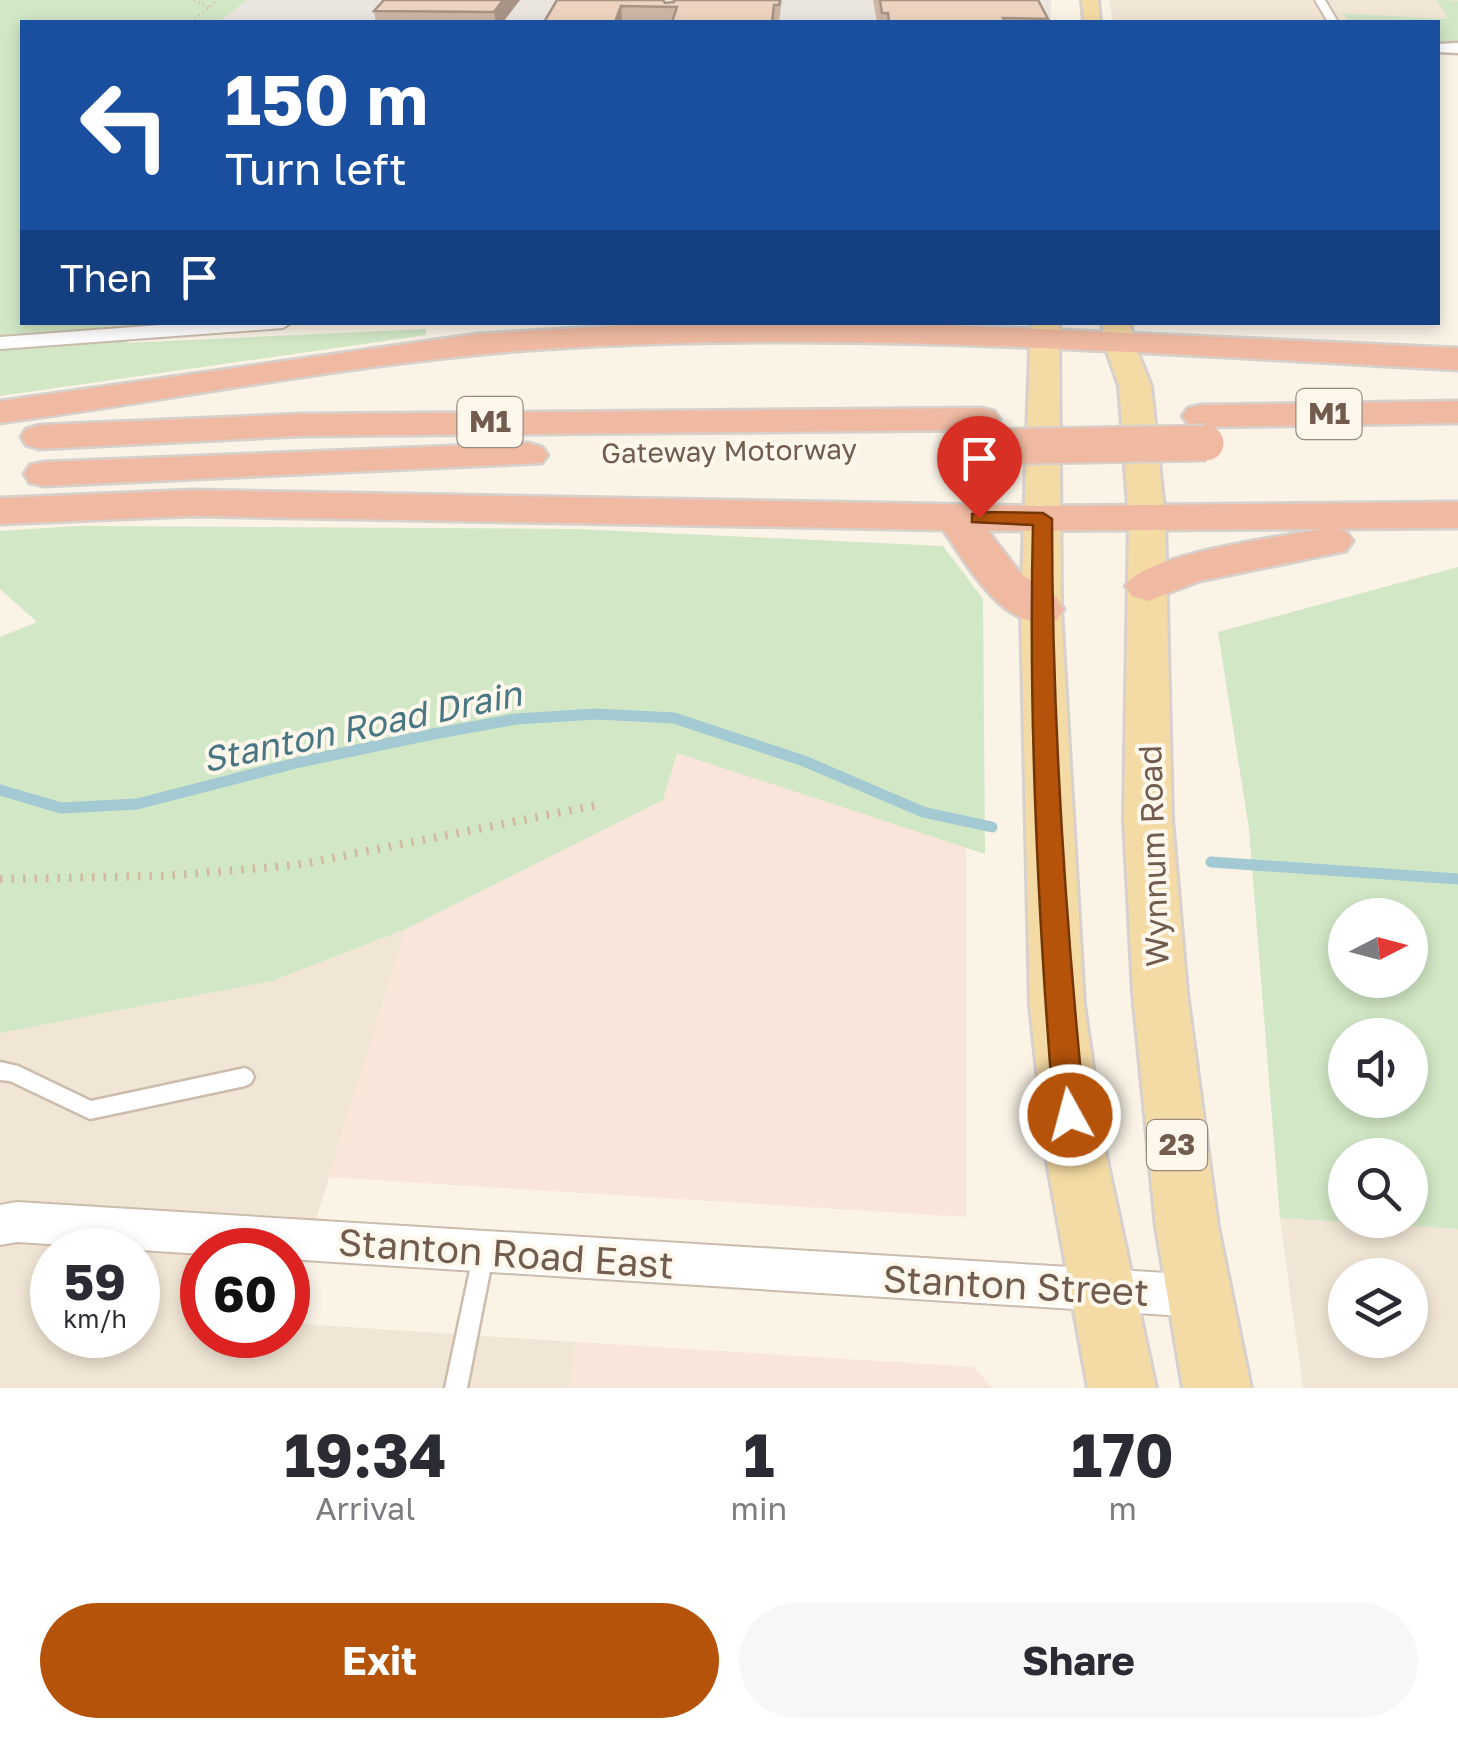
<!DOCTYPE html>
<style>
body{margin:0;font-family:"Golos Text",sans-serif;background:#f7f7f7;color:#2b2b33;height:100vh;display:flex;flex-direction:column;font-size:38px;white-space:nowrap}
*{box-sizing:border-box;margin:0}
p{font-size:32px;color:#7c7c81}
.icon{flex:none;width:55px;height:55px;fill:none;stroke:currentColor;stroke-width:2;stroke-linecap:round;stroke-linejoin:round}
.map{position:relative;height:1388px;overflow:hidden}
.side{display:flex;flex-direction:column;background:#fff;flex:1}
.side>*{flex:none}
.banner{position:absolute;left:20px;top:20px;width:1420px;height:305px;border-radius:0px;box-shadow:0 5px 15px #0003;background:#1a4fa0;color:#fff;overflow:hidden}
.needle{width:65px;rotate:84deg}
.controls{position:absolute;left:1328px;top:898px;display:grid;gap:20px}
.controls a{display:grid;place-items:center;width:100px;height:100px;border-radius:50%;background:#fff;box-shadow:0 5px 15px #0003;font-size:50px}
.speed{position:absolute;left:30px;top:1228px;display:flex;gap:20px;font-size:50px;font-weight:700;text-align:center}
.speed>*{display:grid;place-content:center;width:130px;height:130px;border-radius:50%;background:#fff;box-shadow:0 5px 15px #0003;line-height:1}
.speed small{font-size:25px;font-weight:400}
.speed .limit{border:15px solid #d22;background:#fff;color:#111}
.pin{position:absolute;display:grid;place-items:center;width:85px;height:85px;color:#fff;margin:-102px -42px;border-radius:50% 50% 50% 0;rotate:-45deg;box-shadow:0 0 10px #0007}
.pin .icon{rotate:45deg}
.me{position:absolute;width:110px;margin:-55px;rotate:353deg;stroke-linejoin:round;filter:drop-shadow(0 0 8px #0008)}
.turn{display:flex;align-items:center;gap:35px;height:210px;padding:0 40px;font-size:45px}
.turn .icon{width:130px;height:130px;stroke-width:2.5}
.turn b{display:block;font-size:70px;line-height:85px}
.then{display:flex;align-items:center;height:95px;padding:0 40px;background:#0003;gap:20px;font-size:38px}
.eta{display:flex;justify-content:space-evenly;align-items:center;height:170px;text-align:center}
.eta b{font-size:60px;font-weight:700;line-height:70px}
.button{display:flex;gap:20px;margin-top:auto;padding:20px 40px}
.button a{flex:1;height:115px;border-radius:60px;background:#b45309;color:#fff;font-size:40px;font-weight:700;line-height:115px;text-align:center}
.button a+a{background:#f7f7f7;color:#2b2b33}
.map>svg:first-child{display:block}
.residential{fill:#f1e6d5;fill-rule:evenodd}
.commercial{fill:#fae5db}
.industrial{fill:#ebe5e0}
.green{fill:#d1e7c5;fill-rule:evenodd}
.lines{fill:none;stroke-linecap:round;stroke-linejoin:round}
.stream{stroke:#a3c9d3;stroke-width:11}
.service-casing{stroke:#cbbcad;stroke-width:5}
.minor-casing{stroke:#cbbcad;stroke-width:4}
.tertiary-casing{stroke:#cbbcad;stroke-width:5}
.primary-casing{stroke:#d7d1cd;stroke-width:6}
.motorway-casing{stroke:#d7d1cd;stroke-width:5}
.path-far1{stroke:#d2b8a3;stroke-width:2.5;stroke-dasharray:1 4;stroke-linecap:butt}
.path{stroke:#d2b8a3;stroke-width:8;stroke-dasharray:2.5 9;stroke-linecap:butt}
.service{fill:#fff;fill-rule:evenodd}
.minor{fill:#fff;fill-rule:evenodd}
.tertiary{fill:#fff;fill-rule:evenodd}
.primary{fill:#f4daa4;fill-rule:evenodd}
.motorway{fill:#f0baa2;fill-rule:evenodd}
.motorway-bridge-casing{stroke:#d7d1cd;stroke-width:39;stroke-linecap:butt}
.motorway-bridge{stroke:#f0baa2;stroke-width:35}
.wall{fill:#cdb6a5}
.shaded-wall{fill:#a79486}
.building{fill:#eed4c0;stroke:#a79486;stroke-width:2.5}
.route{fill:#b45309;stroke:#753606;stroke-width:2.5}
.labels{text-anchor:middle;stroke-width:8;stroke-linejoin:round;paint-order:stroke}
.far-street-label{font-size:28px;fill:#715c4d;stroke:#fdf7ec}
.shield{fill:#fdf7ec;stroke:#9b8a7d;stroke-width:2.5}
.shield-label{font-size:30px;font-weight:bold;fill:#715c4d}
.street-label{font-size:32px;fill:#715c4d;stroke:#fdf7ec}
.water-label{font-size:35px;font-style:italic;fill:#487683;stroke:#fdf7ec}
.near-street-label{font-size:38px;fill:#715c4d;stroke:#fdf7ec}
</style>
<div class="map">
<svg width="1458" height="1388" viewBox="0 0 1458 1388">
<rect width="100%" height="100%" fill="#faf3e6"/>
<g class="residential">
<path d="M1109,0h349v1h-20l12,18 -107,-6 8,9h-238z"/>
<path d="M406,929l-118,381v-60h-86v85h86v-12l288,19 -6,46h-570v-355l272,-52zM52,1250h86v85h-86z"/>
<path d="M1280,1218l178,11v159h-155zM1345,1275h65v65h-65z"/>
</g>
<g class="commercial">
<path d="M677,753l289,94v370l-638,-40 78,-248 257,-129z"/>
<path d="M576,1342l397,25 20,21h-423z"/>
</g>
<path class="industrial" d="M247,0h804v22h-832z"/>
<g class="green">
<path d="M0,0h247l-28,22h-197v300l118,1 -13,20 299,-14v6l-426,61z"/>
<path d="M1437,0l21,1v43h-20v-22h-87l-10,-9 107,6z"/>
<path d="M78,526l498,3 367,17 40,53 2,255 -308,-101 -14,47 -257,129 -134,52 -272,52v-396l37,-15 -37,-33v-58z"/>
<path d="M1458,567v662l-178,-11 -31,-389 -31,-197zM1345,915h65v65h-65zM1345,1035h65v65h-65zM1345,1155h65v65h-65z"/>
</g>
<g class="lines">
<g class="stream">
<path d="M0,790l61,18 76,-4 163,-42 128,-27 88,-16 80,-5 78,4 130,43 119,51 69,15"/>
<path d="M1211,862l247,17"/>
</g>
<g class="service-casing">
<g id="service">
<path d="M0,1062l18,4 73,35 154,-33 6,3 3,6 -3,6 -6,3 -155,33 -80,-38 -10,-1z"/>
<path d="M483,1246l7,3 3,7 -26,132h-22l28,-132 3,-7z"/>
</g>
</g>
<g class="minor-casing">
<g id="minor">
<path d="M1315,0h10l13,22h-10z"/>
<path d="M201,322h91l-9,6 -283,21v-12z"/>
<path d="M17,1202l1182,73 15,6 6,15 -6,15 -15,6 -911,-58v-9h-86v4l-185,-12 -17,3v-40z"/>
</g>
</g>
<g class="tertiary-casing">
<path id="tertiary" d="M1458,43v10l-20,-1v-8z"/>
</g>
<g class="primary-casing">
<g id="primary">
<path d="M1082,0h16l2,22h-16z"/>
<path d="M1031,322h28l2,287 23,396 22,151 50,232h-68l-42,-232 -16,-151 -9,-396z"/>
<path d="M1102,322h28l4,21 17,43 14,133 7,300 15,174 31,234 33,161h-68l-27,-161 -23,-234 -9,-174 5,-300 -10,-133 -15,-43z"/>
</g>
</g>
<g class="motorway-casing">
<g id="motorway">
<path d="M881,322l577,26v22c-304,-16 -608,-40 -912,-21 -184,12 -364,50 -546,74v-22l477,-67 183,-11z"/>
<path d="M1458,401v22l-257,4 -13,-3 -6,-8 6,-8 13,-3z"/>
<path d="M981,408l13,3 6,8 -6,8 -13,3 -680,6 -261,13 -14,-4 -5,-8 5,-8 14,-4 261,-11z"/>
<path d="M528,443l14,4 6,8 -6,8 -498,23 -14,-3 -6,-9 6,-9 14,-3z"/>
<path d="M193,490l850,16 415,-4v26l-121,1 9,2 7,10 -7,10 -146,30 -52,20 -16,-5 -7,-10c21,-33 156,-49 197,-57l-334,2 33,43 36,24 7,11 -7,11c-53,15 -88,-54 -114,-90l-750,-14 -193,8v-26z"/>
</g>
</g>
<g class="path-far1">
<path d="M194,0l15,7"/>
<path d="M1348,20l33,2"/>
<path d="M191,22l27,-22"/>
</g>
<path class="path" d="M0,879l164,-3 133,-11 301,-60"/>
<use href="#service" class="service"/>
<use href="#minor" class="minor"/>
<use href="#tertiary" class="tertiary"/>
<use href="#primary" class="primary"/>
<use href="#motorway" class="motorway"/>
<g class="motorway-bridge-casing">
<path id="motorway-bridge" d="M978,447l228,-4"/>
</g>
<use href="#motorway-bridge" class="motorway-bridge"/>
</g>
<g class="wall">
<path d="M384,0h136l-17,22h-127l-2,-11z"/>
<path d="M557,0l110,3 7,-1v-2h108l-3,22h-235z"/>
<path d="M873,0h166l9,19 -1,3h-170z"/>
</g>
<g class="shaded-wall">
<path d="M503,0h17l-17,22h-7l-2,-10z"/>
<path d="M621,6l1,16h-7z"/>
</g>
<g class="building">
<path d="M384,0h119l-9,12 -120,-1z"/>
<path d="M557,0h106l2,3 9,-1v-2h106l-1,5h-5l-2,17h-100l5,-15 -56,-1 -6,16h-71z"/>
<path d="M880,0h158l10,19 -45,-1 2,4h-116l-1,-9h-6z"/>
</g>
<path class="route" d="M979,512l64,1 9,6c0,199 13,398 33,596l-5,11 -10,4 -11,-4 -5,-11c-16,-196 -26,-393 -21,-590l-61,-3v-8z"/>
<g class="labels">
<g class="far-street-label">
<text transform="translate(729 451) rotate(-1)" y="10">Gateway Motorway</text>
</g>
<g class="shield">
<rect x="1296.5" y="389" width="65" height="50" rx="8"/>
<rect x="457.5" y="397" width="65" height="50" rx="8"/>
<rect x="1147" y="1120" width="60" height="50" rx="8"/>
</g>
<g class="shield-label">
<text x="1329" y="424">M1</text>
<text x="490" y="432">M1</text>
<text x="1177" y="1155">23</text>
</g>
<g class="street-label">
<text transform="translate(1154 856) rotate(-92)" y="11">Wynnum Road</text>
</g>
<g class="water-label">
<text transform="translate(362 727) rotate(-12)" y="12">Stanton Road Drain</text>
</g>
<g class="near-street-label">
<text transform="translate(506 1254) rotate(4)" y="13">Stanton Road East</text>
<text transform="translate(1016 1286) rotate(3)" y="13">Stanton Street</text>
</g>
</g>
</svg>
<div class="controls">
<a><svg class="needle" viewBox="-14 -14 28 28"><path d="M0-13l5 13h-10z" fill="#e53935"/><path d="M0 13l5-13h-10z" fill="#7c7c81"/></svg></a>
<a><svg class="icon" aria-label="sound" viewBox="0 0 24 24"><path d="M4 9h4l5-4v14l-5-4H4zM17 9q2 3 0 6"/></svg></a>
<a><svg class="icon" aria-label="search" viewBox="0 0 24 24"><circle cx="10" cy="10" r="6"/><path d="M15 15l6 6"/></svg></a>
<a><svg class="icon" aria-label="layers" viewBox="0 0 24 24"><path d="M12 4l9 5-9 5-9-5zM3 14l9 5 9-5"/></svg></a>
</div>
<div class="speed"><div>59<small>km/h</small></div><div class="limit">60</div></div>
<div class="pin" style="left:979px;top:518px;background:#d93025"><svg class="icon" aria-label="arrive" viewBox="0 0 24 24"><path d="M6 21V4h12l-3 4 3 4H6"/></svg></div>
<svg class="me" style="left:1070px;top:1115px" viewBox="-20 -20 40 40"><circle r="17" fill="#b45309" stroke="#fff" stroke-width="3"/><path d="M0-11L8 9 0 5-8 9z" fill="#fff"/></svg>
<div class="banner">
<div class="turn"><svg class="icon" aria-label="left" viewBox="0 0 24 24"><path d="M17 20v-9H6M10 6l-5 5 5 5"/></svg><div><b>150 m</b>Turn left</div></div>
<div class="then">Then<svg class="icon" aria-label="arrive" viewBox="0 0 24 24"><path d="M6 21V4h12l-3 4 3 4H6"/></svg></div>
</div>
</div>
<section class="side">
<div class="eta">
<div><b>19:34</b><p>Arrival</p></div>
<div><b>1</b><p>min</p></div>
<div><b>170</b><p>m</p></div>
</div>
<div class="button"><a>Exit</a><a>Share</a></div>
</section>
